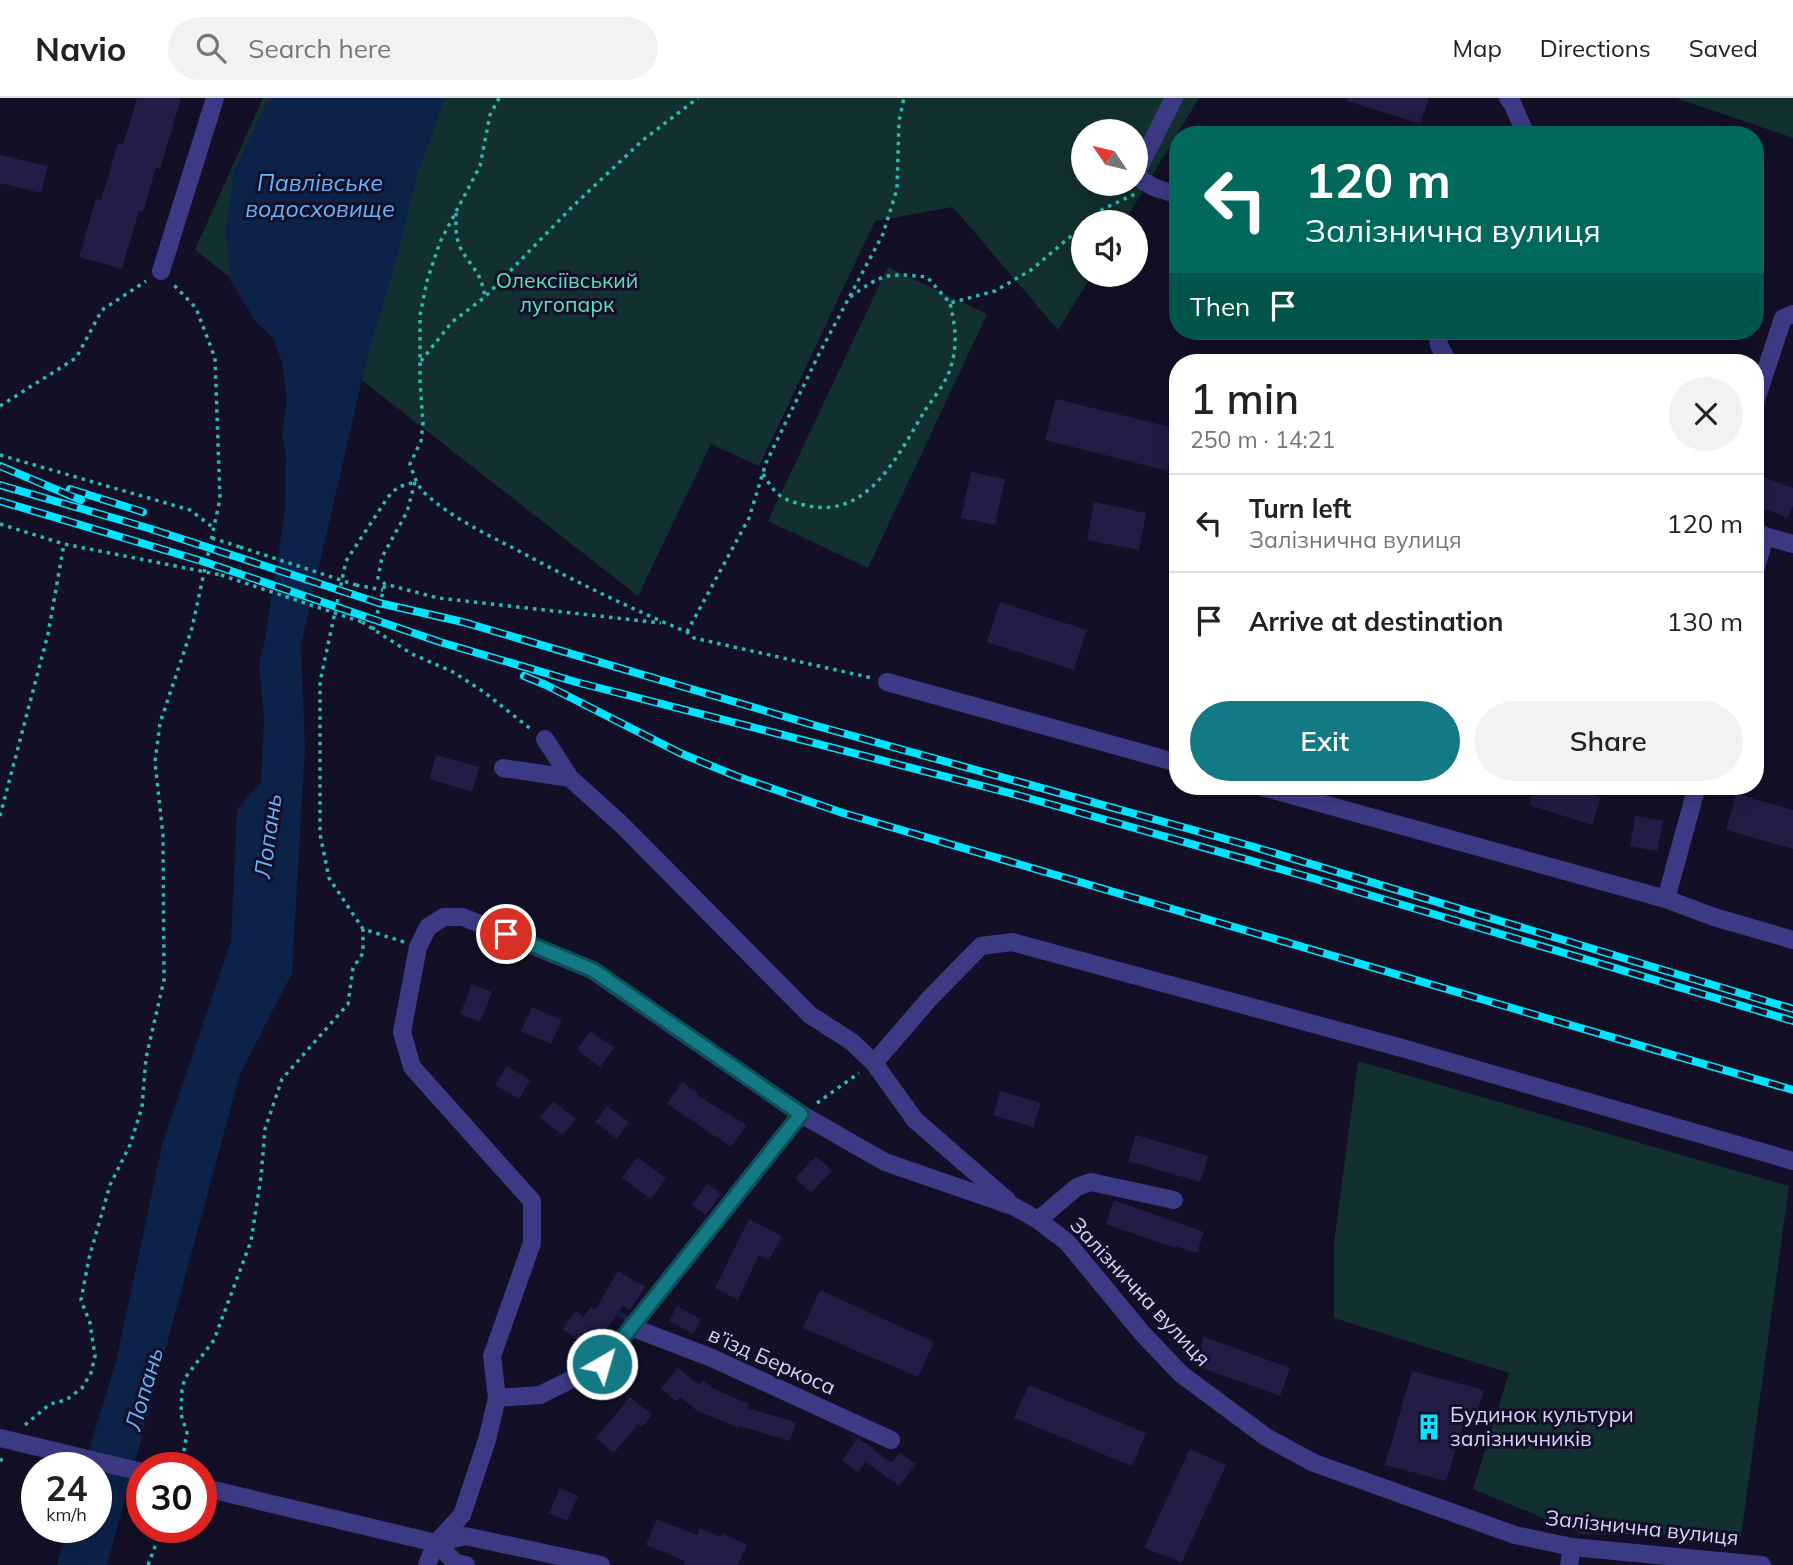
<!DOCTYPE html>
<meta charset="utf-8">
<style>
body{margin:0;font-family:Mulish,sans-serif;background:#f2f2f2;color:#222;height:100vh;display:flex;flex-direction:column;font-size:26px;white-space:nowrap}
*{box-sizing:border-box;margin:0}
p{font-size:23px;color:#767676}
.icon{flex:none;width:38px;height:38px;fill:none;stroke:currentColor;stroke-width:2;stroke-linecap:round;stroke-linejoin:round}
.map{position:relative;flex:1;overflow:hidden}
.drawer{position:absolute;left:1169px;top:256px;width:595px;height:441px;display:flex;flex-direction:column;background:#fff;border-radius:28px;box-shadow:0 4px 18px #0003}
.drawer>*{flex:none}
.guide{position:absolute;left:1169px;top:28px;width:595px;height:214px;border-radius:28px;box-shadow:0 4px 18px #0003;background:#00695c;color:#fff;overflow:hidden}
.needle{width:46px;rotate:305deg}
.controls{position:absolute;left:1071px;top:21px;display:grid;gap:14px}
.controls a{display:grid;place-items:center;width:77px;height:77px;border-radius:50%;background:#fff;box-shadow:0 4px 18px #0003;font-size:35px}
.speed{position:absolute;left:21px;top:1354px;display:flex;gap:14px;font-size:35px;font-weight:700;text-align:center}
.speed>*{display:grid;place-content:center;width:91px;height:91px;border-radius:50%;background:#fff;box-shadow:0 4px 18px #0003;line-height:1}
.speed small{font-size:18px;font-weight:400}
.speed .limit{border:10px solid #d22;background:#fff;color:#111}
.pin{position:absolute;display:grid;place-items:center;width:60px;height:60px;color:#fff;margin:-30px;border:4px solid #fff;border-radius:50%;box-shadow:0 2px 7px #0007}
.me{position:absolute;width:77px;margin:-38px;rotate:38deg;stroke-linejoin:round;filter:drop-shadow(0 0 5px #0008)}
.turn{display:flex;align-items:center;gap:24px;height:147px;padding:0 21px;font-size:32px}
.turn .icon{width:91px;height:91px;stroke-width:2.5}
.turn b{display:block;font-size:49px;line-height:60px}
.then{display:flex;align-items:center;height:66px;padding:0 21px;background:#0003;gap:14px;font-size:26px}
.round{display:grid;place-items:center;flex:none;width:74px;height:74px;border-radius:37px;background:#f2f2f2}
.overview{display:flex;align-items:center;justify-content:space-between;height:119px;padding:0 21px}
h1{font-size:42px;font-weight:600;line-height:52px}
.action{display:flex;gap:14px;margin-top:auto;padding:14px 21px}
.action a{flex:1;height:80px;border-radius:42px;background:#137a85;color:#fff;font-size:28px;font-weight:600;line-height:80px;text-align:center}
.action a+a{background:#f2f2f2;color:#222}
ul{padding:0;list-style:none}
li{display:flex;align-items:center;gap:21px;height:98px;padding:0 21px;border-top:2px solid #e0e0e0}
li div{flex:1}
li b{display:block;font-size:26px}
li em{font-style:normal}
header{display:flex;align-items:center;gap:42px;box-sizing:border-box;height:98px;padding:0 35px;background:#fff;border-bottom:2px solid #e0e0e0}
header strong{font-size:33px}
nav{display:flex;gap:38px;margin-inline-start:auto;font-size:24px}
.search{width:490px;height:63px;background:#f2f2f2;display:flex;align-items:center;gap:18px;box-sizing:border-box;padding:0 24px;border-radius:38px;color:#767676;font-size:26px}
.map>svg:first-child{display:block}
.green{fill:#12302f;fill-rule:evenodd}
.water{fill:#0c2248}
.lines{fill:none;stroke-linecap:round;stroke-linejoin:round}
.stream{stroke:#0c2248;stroke-width:5}
.building{fill:#241b47}
.path{stroke:#2fb8b0;stroke-width:3.5;stroke-dasharray:3.5 5;stroke-linecap:butt}
.minor{stroke:#3d3a85;stroke-width:18}
.rail-casing{stroke:#00e5ff;stroke-width:8}
.rail{stroke:#130f26;stroke-width:5;stroke-dasharray:16;stroke-linecap:butt}
.path-bridge{stroke:#2fb8b0;stroke-width:3.5;stroke-dasharray:3.5 5;stroke-linecap:butt}
.route-casing{stroke:#0c4f56;stroke-width:18}
.route{stroke:#137a85;stroke-width:12}
.labels{text-anchor:middle;stroke-width:6;stroke-linejoin:round;paint-order:stroke}
.park-label{font-size:21px;fill:#5fe0c0;stroke:#130f26}
.street-label{font-size:21px;fill:#d9d4ff;stroke:#130f26}
.poi-label{font-size:21px;fill:#d9d4ff;stroke:#130f26;text-anchor:start}
.water-label{font-size:23px;font-style:italic;fill:#62b6ff;stroke:#130f26}
</style>
<header>
<strong>Navio</strong>
<div class="search"><svg class="icon" aria-label="search" viewBox="0 0 24 24"><circle cx="10" cy="10" r="6"/><path d="M15 15l6 6"/></svg>Search here</div>
<nav><a>Map</a><a>Directions</a><a>Saved</a></nav>
</header>
<div class="map">
<svg width="1793" height="1467" viewBox="0 0 1793 1467">
<rect width="100%" height="100%" fill="#130f26"/>
<g class="green">
<path d="M263,0h936l-75,124h-41v53h9l-34,55 -105,-123 -78,14 -116,245 -48,-22 -73,152 -443,-346zM1083,33h53v53h-53z"/>
<path d="M1676,0h117v40z"/>
<path d="M888,169l99,47 -119,254 -100,-47z"/>
<path d="M1358,963l431,125 -48,350 -159,-2 -109,-45 36,-116 -175,-55v-75z"/>
</g>
<path class="water" d="M269,0h176l-29,80 -17,72 -32,108 -66,287 4,102 -13,226 -52,101 -133,491h-50l10,-37h29v-60h-13l33,-106 46,-217 69,-204 6,-132 24,-27 3,-62 -5,-55 6,-26 20,-128 1,-57 -4,-19 5,-37 -5,-36 -9,-24 -16,-15 -27,-43 -4,-50 8,-59z"/>
<g class="lines">
<path class="stream" d="M613,1212l19,11"/>
</g>
<g class="building">
<path d="M137,0h44l-21,71 -4,-2 -13,45 -4,-2 -17,59 -43,-12 17,-58 5,1 17,-57 5,2z"/>
<path d="M1348,0h81l-9,26 -73,-23z"/>
<path d="M0,57l48,11 -7,27 -41,-10z"/>
<path d="M1056,301l122,30 -10,42 -123,-31z"/>
<path d="M971,374l34,7 -10,46 -34,-7z"/>
<path d="M1755,376l38,14v17l-5,13 -33,-13z"/>
<path d="M1094,404l52,11 -7,37 -52,-10z"/>
<path d="M1000,504l87,28 -13,40 -87,-28z"/>
<path d="M436,657l43,12 -7,25 -43,-13z"/>
<path d="M1535,688h30l36,11 -9,28 -63,-20z"/>
<path d="M1736,696l57,16v39l-67,-19z"/>
<path d="M1635,718l28,5 -6,30 -27,-5z"/>
<path d="M472,886l20,8 -12,30 -20,-8z"/>
<path d="M532,909l30,13 -11,24 -30,-13z"/>
<path d="M590,933l24,17 -14,19 -23,-17z"/>
<path d="M507,968l23,14 -11,19 -24,-14z"/>
<path d="M682,984l17,12 -1,2 49,29 -16,22 -64,-43z"/>
<path d="M1000,993l41,12 -8,24 -40,-12z"/>
<path d="M553,1003l23,18 -13,16 -23,-17z"/>
<path d="M607,1008l22,16 -12,17 -22,-17z"/>
<path d="M1136,1037l72,21 -8,26 -72,-21z"/>
<path d="M816,1058l16,15 -21,22 -16,-15z"/>
<path d="M637,1059l29,21 -15,21 -29,-21z"/>
<path d="M707,1086l14,10 -15,21 -14,-10z"/>
<path d="M1114,1102l90,32 -7,21 -22,-7v2l-69,-24z"/>
<path d="M749,1121l33,17 -13,24 -10,-5 -21,45 -23,-12z"/>
<path d="M618,1173l27,16 -15,23 -7,-4 -26,36 -11,-8 -5,8 -18,-13 13,-18 7,6 8,-10 4,3z"/>
<path d="M820,1192l114,52 -16,35 -115,-49z"/>
<path d="M677,1208l24,13 -8,15 -24,-13z"/>
<path d="M1204,1239l86,31 -10,28 -86,-31z"/>
<path d="M678,1270l21,17 4,-5 9,8 37,16 -2,4 49,14 -6,19 -51,-15 -1,2 -42,-18 -16,-13 -4,4 -15,-12z"/>
<path d="M1412,1273l72,19 -12,38 -9,-2 -17,55 -61,-16z"/>
<path d="M1029,1287l117,48 -14,33 -118,-48z"/>
<path d="M630,1299l22,18 -11,13 -3,-4 -24,29 -18,-15z"/>
<path d="M858,1340l34,25 8,-10 16,11 -17,22 -33,-24 -8,10 -16,-12z"/>
<path d="M1190,1351l36,16 -44,97 -38,-14z"/>
<path d="M560,1390l18,8 -11,25 -18,-8z"/>
<path d="M657,1421l40,16 3,-7 21,9 1,-4 25,12 -9,20h-54l1,-4 -39,-16z"/>
</g>
<g class="lines">
<g class="path">
<path d="M499,0l-9,17 -10,51 -40,76 -13,39 -7,34v66l3,42 -2,18 -11,23c4,12 7,23 18,32 26,23 60,39 91,55 55,30 110,57 168,81l7,6 178,40"/>
<path d="M456,115c0,11 -1,23 4,34 11,22 20,21 25,50"/>
<path d="M1088,124l15,-13 32,-15"/>
<path d="M850,199c34,-24 37,-24 77,-20l23,26 45,-12 36,-21 52,-44"/>
<path d="M421,263l31,-39 33,-25 87,-90 71,-67 55,-42"/>
<path d="M0,308l76,-48 26,-48 44,-29"/>
<path d="M0,357l190,55 25,19"/>
<path d="M763,376c13,21 17,25 41,31 63,16 93,-48 120,-93 9,-14 23,-30 27,-46 7,-22 4,-41 -1,-63"/>
<path d="M415,384l-8,30 -25,45 -4,21 7,6 53,14 223,25"/>
<path d="M0,426l64,20 157,31"/>
<path d="M212,440l28,9"/>
<path d="M356,487l27,5"/>
<path d="M362,524l50,32 41,18 31,20 48,38"/>
<path d="M373,532l12,-46"/>
<path d="M687,534l62,-114 17,-55 53,-109 64,-120 14,-45 2,-68 5,-23"/>
<path d="M0,718l48,-182 16,-90"/>
<path d="M404,844l-41,-13 -34,-51 -9,-44v-152l26,-121 42,-64 10,-10 17,-5"/>
<path d="M817,1005l42,-30"/>
<path d="M25,1327l25,-21 16,-4 16,-12 9,-15 4,-17 -5,-33 -9,-23 8,-42 21,-73 20,-40 12,-38 4,-49 18,-78 -1,-145 -8,-73 5,-39 32,-95 28,-129 -5,-141 -19,-50 -23,-24"/>
<path d="M0,1363l6,-6"/>
<path d="M181,1370l6,-35 -6,-19 1,-24 3,-12 29,-38 37,-99 10,-64 4,-48 17,-50 66,-75 5,-36 10,-15v-24"/>
<path d="M148,1467l14,-37"/>
</g>
<g class="minor">
<path d="M1508,0l4,5 14,32"/>
<path d="M1136,75l38,-75"/>
<path d="M1136,78l17,11 25,8"/>
<path d="M161,173l54,-173"/>
<path d="M1437,233l2,14 9,17"/>
<path d="M1755,305l28,-85 10,-4"/>
<path d="M1755,433l10,5 28,8"/>
<path d="M1755,473l10,-35"/>
<path d="M887,584l291,81"/>
<path d="M545,641l25,39 52,47 188,190 42,27 22,21 41,57 92,80"/>
<path d="M503,670l67,10"/>
<path d="M1259,688l407,113 48,18 79,23"/>
<path d="M1666,801l31,-113"/>
<path d="M874,965l56,-65 51,-52 31,-4 390,106 391,113"/>
<path d="M1038,1122l39,-33 14,-5 83,18"/>
<path d="M631,1229l81,31 179,82"/>
<path d="M497,1300l43,-3 62,-31 199,-250"/>
<path d="M0,1340l142,34"/>
<path d="M201,1389l235,56 29,-7 136,29"/>
<path d="M436,1445l20,20 10,2"/>
<path d="M427,1467l9,-22 26,-28 25,-75 10,-42 -5,-42 40,-113v-42l-120,-134 -10,-35 16,-85 10,-20 16,-10h19l129,53 209,144 84,48 130,45 23,13 29,22 75,91 39,41 85,63 48,26 201,72 57,12 190,18"/>
<path d="M1569,1467l3,-18"/>
</g>
<g class="rail-casing">
<g id="rail">
<path d="M0,368l81,34"/>
<path d="M0,387l148,43 231,75 84,19 354,104 434,120 542,163"/>
<path d="M70,391l73,23"/>
<path d="M0,403l205,61 235,80 136,40 445,114 291,82 481,143"/>
<path d="M524,578l22,9 134,68 56,23 107,37 950,277"/>
</g>
</g>
<use href="#rail" class="rail"/>
<g class="path-bridge">
<path d="M240,449l116,38"/>
<path d="M221,477l141,47"/>
</g>
</g>
<g class="lines">
<g class="route-casing">
<path id="route" d="M506,836l87,36 208,144 -199,250"/>
</g>
<use href="#route" class="route"/>
</g>
<defs>
<g id="building-bare" transform="scale(2.1)"><path d="M-4-6H4V6H1V3H-1V6H-4ZM-2.5-4.3h1.7v1.8h-1.7ZM.8-4.3h1.7v1.8H.8ZM-2.5-1h1.7V.8h-1.7ZM.8-1h1.7V.8H.8Z" fill="#00e5ff" stroke="#130f26" stroke-width="2.5" paint-order="stroke"/></g>
</defs>
<g fill-rule="evenodd">
<use href="#building-bare" x="1429" y="1329"/>
</g>
<g class="labels">
<g class="park-label">
<text x="567" y="190">Олексіївський<tspan x="567" dy="24">лугопарк</tspan></text>
</g>
<g class="street-label">
<text transform="translate(1140 1194) rotate(47)" y="7">Залізнична вулиця</text>
<text transform="translate(772 1263) rotate(24)" y="7">в’їзд Беркоса</text>
<text transform="translate(1642 1430) rotate(6)" y="7">Залізнична вулиця</text>
</g>
<g class="poi-label">
<text x="1450" y="1324">Будинок культури<tspan x="1450" dy="24">залізничників</tspan></text>
</g>
<g class="water-label">
<text x="320" y="93">Павлівське<tspan x="320" dy="26">водосховище</tspan></text>
<text transform="translate(268 738) rotate(-82)" y="8">Лопань</text>
<text transform="translate(144 1291) rotate(-74)" y="8">Лопань</text>
</g>
</g>
</svg>
<div class="controls">
<a><svg class="needle" viewBox="-14 -14 28 28"><path d="M0-13l5 13h-10z" fill="#e53935"/><path d="M0 13l5-13h-10z" fill="#767676"/></svg></a>
<a><svg class="icon" aria-label="sound" viewBox="0 0 24 24"><path d="M4 9h4l5-4v14l-5-4H4zM17 9q2 3 0 6"/></svg></a>
</div>
<div class="speed"><div>24<small>km/h</small></div><div class="limit">30</div></div>
<div class="pin" style="left:506px;top:836px;background:#d93025"><svg class="icon" aria-label="arrive" viewBox="0 0 24 24"><path d="M6 21V4h12l-3 4 3 4H6"/></svg></div>
<svg class="me" style="left:602px;top:1266px" viewBox="-20 -20 40 40"><circle r="17" fill="#137a85" stroke="#fff" stroke-width="3"/><path d="M0-11L8 9 0 5-8 9z" fill="#fff"/></svg>
<div class="guide">
<div class="turn"><svg class="icon" aria-label="left" viewBox="0 0 24 24"><path d="M17 20v-9H6M10 6l-5 5 5 5"/></svg><div><b>120 m</b>Залізнична вулиця</div></div>
<div class="then">Then<svg class="icon" aria-label="arrive" viewBox="0 0 24 24"><path d="M6 21V4h12l-3 4 3 4H6"/></svg></div>
</div>
<section class="drawer">
<div class="overview"><div><h1>1 min</h1><p>250 m · 14:21</p></div><a class="round"><svg class="icon" aria-label="close" viewBox="0 0 24 24"><path d="M6 6l12 12M18 6L6 18"/></svg></a></div>
<ul>
<li><svg class="icon" aria-label="left" viewBox="0 0 24 24"><path d="M17 20v-9H6M10 6l-5 5 5 5"/></svg><div><b>Turn left</b><p>Залізнична вулиця</p></div><em>120 m</em></li>
<li><svg class="icon" aria-label="arrive" viewBox="0 0 24 24"><path d="M6 21V4h12l-3 4 3 4H6"/></svg><div><b>Arrive at destination</b></div><em>130 m</em></li>
</ul>
<div class="action"><a>Exit</a><a>Share</a></div>
</section>
</div>
